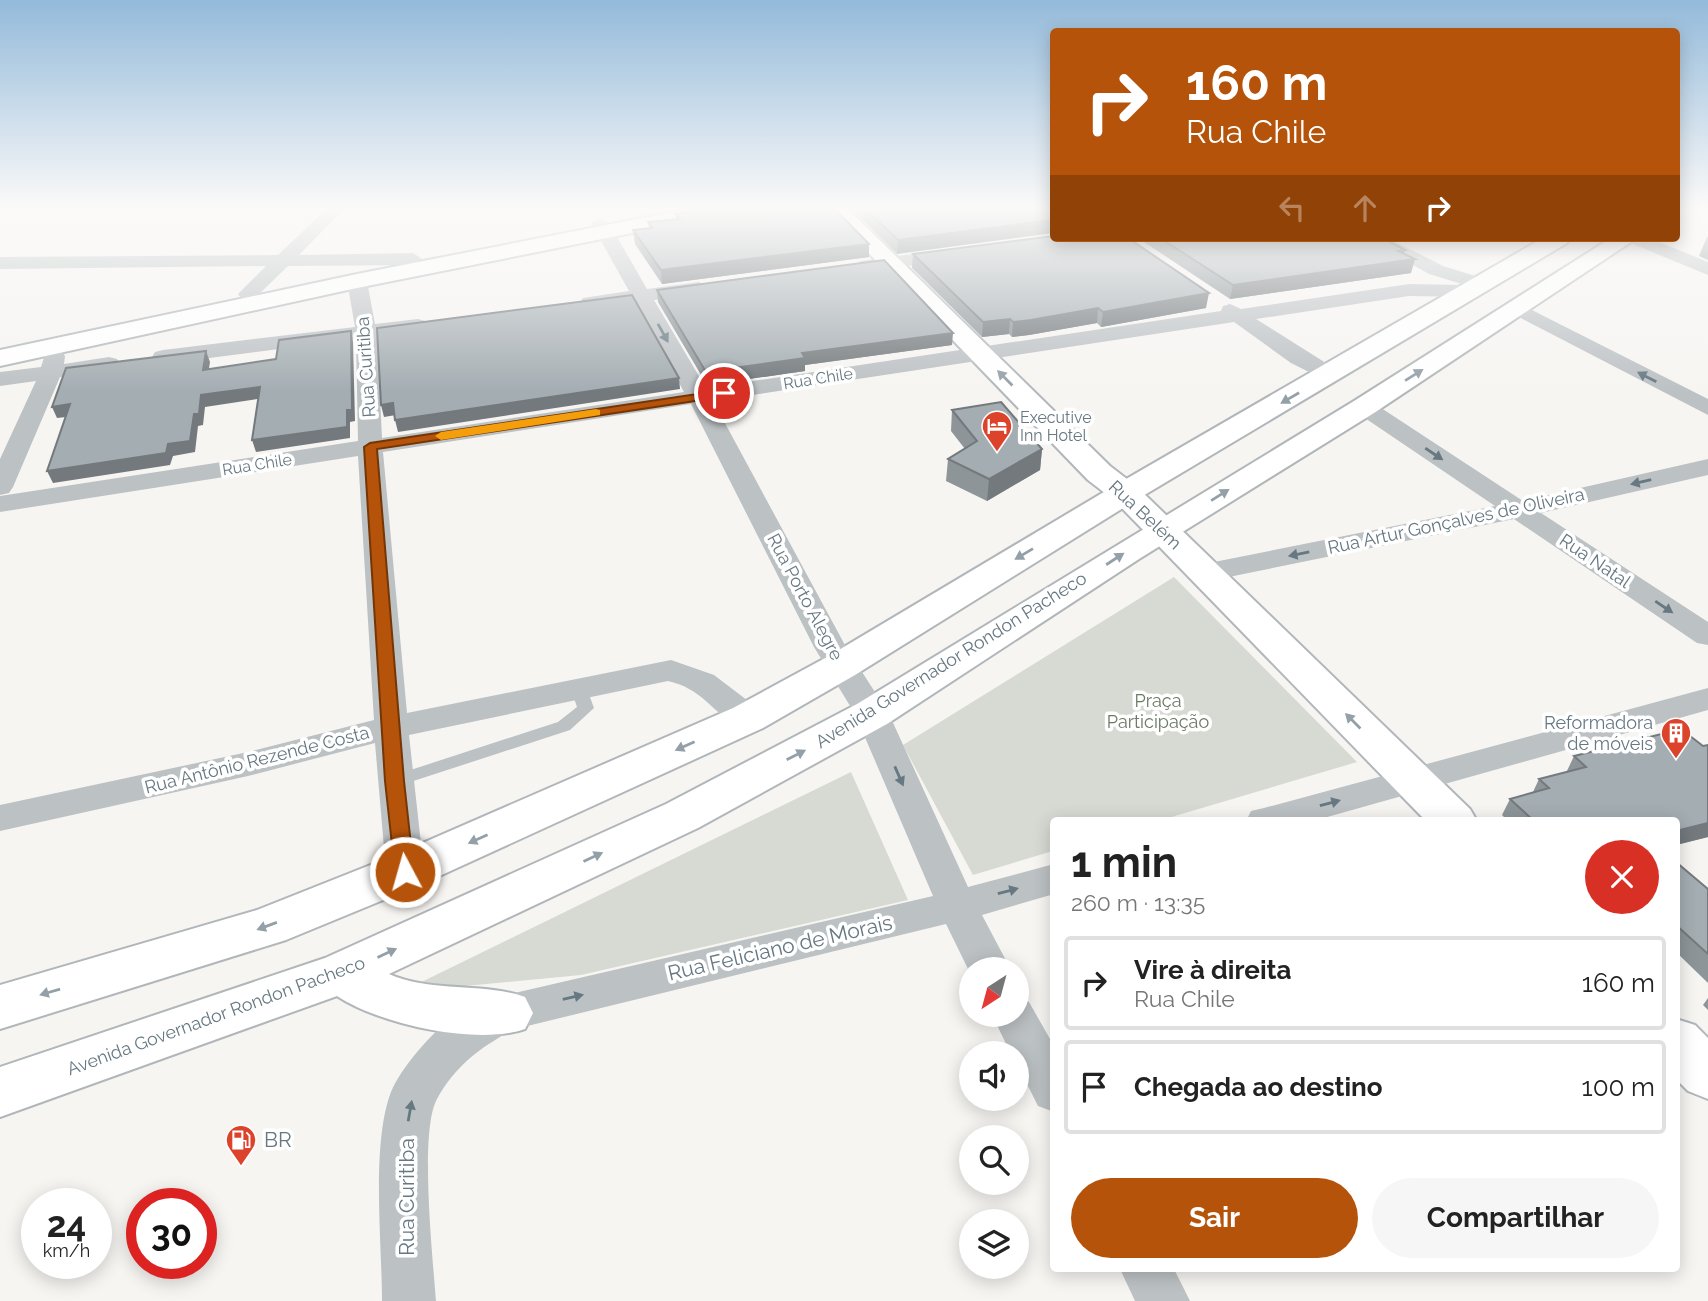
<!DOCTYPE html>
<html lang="pt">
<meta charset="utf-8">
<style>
body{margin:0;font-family:Raleway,sans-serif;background:#f6f6f6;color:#222;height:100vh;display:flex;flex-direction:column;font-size:26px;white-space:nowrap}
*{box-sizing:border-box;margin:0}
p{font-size:23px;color:#767676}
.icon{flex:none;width:38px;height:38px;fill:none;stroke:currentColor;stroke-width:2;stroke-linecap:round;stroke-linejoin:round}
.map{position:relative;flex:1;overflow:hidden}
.sheet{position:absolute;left:1050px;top:817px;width:630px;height:455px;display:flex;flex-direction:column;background:#fff;border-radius:7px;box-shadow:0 4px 18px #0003}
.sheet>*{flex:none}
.hud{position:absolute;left:1050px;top:28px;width:630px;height:214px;border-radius:7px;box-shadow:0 4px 18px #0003;background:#b45309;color:#fff;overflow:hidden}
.needle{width:46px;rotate:216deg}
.fabs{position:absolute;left:959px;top:957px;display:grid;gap:14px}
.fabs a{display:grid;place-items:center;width:70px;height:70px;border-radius:50%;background:#fff;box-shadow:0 4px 18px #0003;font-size:35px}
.speed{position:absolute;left:21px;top:1188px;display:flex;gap:14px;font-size:35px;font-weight:700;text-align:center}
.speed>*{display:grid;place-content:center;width:91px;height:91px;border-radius:50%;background:#fff;box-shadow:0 4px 18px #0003;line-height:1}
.speed small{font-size:18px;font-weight:400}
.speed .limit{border:10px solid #d22;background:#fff;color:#111}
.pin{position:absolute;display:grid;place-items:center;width:60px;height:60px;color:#fff;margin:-30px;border:4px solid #fff;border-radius:50%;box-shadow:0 2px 7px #0007}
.me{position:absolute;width:77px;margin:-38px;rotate:354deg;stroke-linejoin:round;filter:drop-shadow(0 0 5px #0008)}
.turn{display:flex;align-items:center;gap:24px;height:147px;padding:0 21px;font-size:32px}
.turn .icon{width:91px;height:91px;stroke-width:2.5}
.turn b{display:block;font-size:49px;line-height:60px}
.lanes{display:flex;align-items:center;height:66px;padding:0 21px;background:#0003;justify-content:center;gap:35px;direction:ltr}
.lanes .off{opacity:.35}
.round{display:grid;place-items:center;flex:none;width:74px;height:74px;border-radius:37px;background:#f6f6f6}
.head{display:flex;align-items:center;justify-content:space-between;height:119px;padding:0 21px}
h1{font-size:42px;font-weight:700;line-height:52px}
.button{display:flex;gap:14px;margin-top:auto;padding:14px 21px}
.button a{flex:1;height:80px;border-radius:42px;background:#b45309;color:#fff;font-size:28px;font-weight:700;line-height:80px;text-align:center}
.button a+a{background:#f6f6f6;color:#222}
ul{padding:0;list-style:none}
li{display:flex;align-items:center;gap:21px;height:94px;margin:0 14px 10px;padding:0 7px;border:4px solid #e0e0e0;border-radius:7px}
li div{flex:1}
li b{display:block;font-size:26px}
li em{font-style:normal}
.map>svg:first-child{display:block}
.green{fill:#d6dad2}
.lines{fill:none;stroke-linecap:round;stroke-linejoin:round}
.secondary-casing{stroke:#b1b7bb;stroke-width:4}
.primary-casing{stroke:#b0b6b9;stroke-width:4}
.lane{fill:#bcc1c4;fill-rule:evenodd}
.street{fill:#bcc1c4;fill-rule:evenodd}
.secondary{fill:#fff;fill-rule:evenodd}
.primary{fill:#fff;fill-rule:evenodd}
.wall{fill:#8d9599}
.shaded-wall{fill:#73797d}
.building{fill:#a4adb2;stroke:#73797d;stroke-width:2}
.oneway{fill:#667882}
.oneway2{fill:#94a0a8}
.route{fill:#b45309;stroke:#753606;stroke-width:2}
.slow{fill:#f59e0b}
.labels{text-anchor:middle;stroke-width:7;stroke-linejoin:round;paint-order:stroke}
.far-street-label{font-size:16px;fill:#667882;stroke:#fff}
.far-poi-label{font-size:16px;fill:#667882;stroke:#fff;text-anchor:start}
.street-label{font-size:18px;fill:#667882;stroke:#fff}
.park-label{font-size:18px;fill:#6b7a64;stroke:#fff}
.poi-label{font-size:18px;fill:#667882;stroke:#fff;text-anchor:end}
.near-street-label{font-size:21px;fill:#667882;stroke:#fff}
.near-poi-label{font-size:21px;fill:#667882;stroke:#fff;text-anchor:start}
</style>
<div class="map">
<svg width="1708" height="1301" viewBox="0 0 1708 1301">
<rect width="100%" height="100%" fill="#f6f5f2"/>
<g class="green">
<path d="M1174,577l183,185 -199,59h-104l-1,30 -80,24 -70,-130z"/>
<path d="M851,772l57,128 -327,75 -180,17z"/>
</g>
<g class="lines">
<g class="secondary-casing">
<g id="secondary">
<path d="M688,209h44l-10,6 -365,73 -357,78v-16l357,-76z"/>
<path d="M826,209h22l262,257 26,20 334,323 7,12h-51l-312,-321 -26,-20z"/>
<path d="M1676,1019l19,6 13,13v61l-20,-8 -12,-12z"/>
</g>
</g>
<g class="primary-casing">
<g id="primary">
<path d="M1543,238h27l-3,5 -431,257 -281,175 -92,53 -341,156 -136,56 -286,89v-44l257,-75 131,-52 345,-150 94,-51 287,-171z"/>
<path d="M1611,238h26l-263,175 -235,146 -252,165 -189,104 -309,146c43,19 93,8 136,23l8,16 -8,16c-48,17 -146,-5 -188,-33l-337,121v-50l325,-109 341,-154 191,-100 497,-303z"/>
</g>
</g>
<path class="lane" d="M579,684l8,5 7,19 -24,22 -175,57 -6,-2 -3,-4 3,-4 169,-55 19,-15 -6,-18z"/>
<g class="street">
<path d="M326,209h18l-45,46 114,-2 9,6 -9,6 -125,1 -33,32h-14l-3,-4 28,-28 -266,3v-12l278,-2z"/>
<path d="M600,218l9,5 38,66 52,-7 10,6 -10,6 -45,6 52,88 515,-77 2,-5 7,-2 11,5 168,-25 56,1 -36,-11 -64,-36h23l55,28 32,10 3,4 -8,5 10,6 -10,6 -61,-1 -153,23 81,51 3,5 -3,5 -8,2 -38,-19 -57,-41 -521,79 133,246 43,67 79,173 86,-23v30l-72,21 29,55h-40v5l-25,-51 -431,105c-33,17 -60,37 -78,70 -18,32 -4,161 -1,202h-54c0,-57 -11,-157 9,-209 9,-23 40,-59 61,-74 16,-10 36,-17 54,-23l427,-99 -78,-182 -41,-67 -123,-243 -308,48 24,261 264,-53 43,15 46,35 5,8 -5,8c-31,8 -46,-24 -71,-37 -6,-4 -14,-6 -21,-8l-259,54 15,136 -5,10 -14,5 -14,-5 -5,-10 -11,-128 -127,33 -248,55v-26l248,-53 126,-32 -16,-264 -358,56v-16l358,-55 -2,-102 -193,25 -8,-2 -3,-5 3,-5 8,-2 192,-23 -8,-46 10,-6 10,6 8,43 43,-5 7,2 3,4 -3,4 -48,7 5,102 302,-46 -49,-90 -45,6 -7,-2 -3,-4 3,-4 46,-7 -38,-68z"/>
<path d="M1625,238h24l59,24v13l-80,-33z"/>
<path d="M955,248l9,6 -2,4 -101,15 -9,-6 9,-6z"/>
<path d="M1518,303l190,96v16l-197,-102 -3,-4 3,-4z"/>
<path d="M54,349l8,2 3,5 -1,8 45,-7 8,2 3,5 -3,5 -8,2 -49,6 -47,110 -4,6 -9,2v-36l36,-78 -36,5v-14l41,-5 5,-16z"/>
<path d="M1364,400l8,2 151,99 185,-42v16l-167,38 167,109v23l-11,-2 -183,-124 -310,63 -10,-3 -4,-6 4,-6 10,-3 291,-58 -139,-94 -4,-5 4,-5z"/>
<path d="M1708,688v22l-395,111h-67l5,-10 13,-3z"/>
<path d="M1017,997l12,5 25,44v66l-16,-6 -21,-42v-10h-6l-19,-39h25z"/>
<path d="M1120,1269h54l16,32h-55z"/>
</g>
<use href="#secondary" class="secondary"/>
<use href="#primary" class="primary"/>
</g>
<g class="wall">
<path d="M852,209h202l-157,45z"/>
<path d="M676,214l193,43 -207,27 -27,-40 -2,-14 16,-2 -1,-6 28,-3z"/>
<path d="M1707,237h1v23l-9,-4z"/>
<path d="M1138,238h245l21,16 7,19 -181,26z"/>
<path d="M913,254l293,54 -105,19 -4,-4 -68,12 -17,2 -3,-3 -27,3 -70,-69z"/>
<path d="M657,290l295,55 -147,20v6l-98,14 -49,-83z"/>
<path d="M952,410l90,39 -2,21 -53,31 -41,-20 2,-22 17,-10 -14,-18z"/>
<path d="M1574,756l134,81 -32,8v-24h-168l-6,-6 8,-16 23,-7 6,-13 27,-6z"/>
<path d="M1676,862l32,27v94l-32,-31z"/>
<path d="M1708,998v12l-5,-5z"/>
</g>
<g class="shaded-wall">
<path d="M1054,220v13l-157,21 1,-14z"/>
<path d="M869,244v13l-207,27 -1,-14z"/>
<path d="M1405,250l-3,11 13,-2 -4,14 -181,26 3,-14z"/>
<path d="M1209,293l-3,15 -105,19 2,-15z"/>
<path d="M1098,308l-1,15 -68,12 -17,2 1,-15z"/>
<path d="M1010,319l-1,15 -27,3 1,-15z"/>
<path d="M351,331l2,11 2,79 -5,1v16l-94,14 -4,-12 95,-30z"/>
<path d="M953,333l-1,12 -147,20v6l-98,14 -1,-13 96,-19z"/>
<path d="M206,351l4,11 -3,19 -4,-11z"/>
<path d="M679,378l1,11 -282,43 -3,-12z"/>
<path d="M260,387l4,11 -59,9 -2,18 -5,1 -3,26 -22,4 -3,9 -117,18 -6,-12 121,-27 26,-30 7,-19z"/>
<path d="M393,403l3,12 -12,2 -3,-12z"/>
<path d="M70,404l5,12 -18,2 -5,-11z"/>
<path d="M1042,449l-2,21 -53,31 2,-22z"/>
<path d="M1708,823v14l-32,8v-14z"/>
</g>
<g class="building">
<path d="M697,209h138l34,35 -208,26 -28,-40 19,-2 -4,-6 32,-3 -4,-5z"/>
<path d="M865,209h189v11l-156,20z"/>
<path d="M1054,236v2h74l81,55 -106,19 -5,-4 -67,12 -18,2 -3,-3 -27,3 -70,-68z"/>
<path d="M1160,238h223l22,12 -7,1 17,8 -182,26z"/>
<path d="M884,260l69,73 -151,20 3,5 -99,14 -49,-82z"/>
<path d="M632,295l47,83 -284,42 -2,-17 -12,2 -4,-77z"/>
<path d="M351,331l1,79h-5v17l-95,13 8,-53 -59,8 -2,19h-5l-4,27 -22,3 -2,9 -119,18 23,-67 -18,3 14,-39 140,-17 -3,19 73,-11 3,-19z"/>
<path d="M1001,402l41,47 -53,30 -41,-20 29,-18 -25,-31z"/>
<path d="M1681,729l22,17 5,-1v78l-32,8v-10h-142l-24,-22 39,-11 -10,-9 47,-12 -12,-11z"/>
<path d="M1676,862l32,27v65l-32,-29z"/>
</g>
<defs><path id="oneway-solid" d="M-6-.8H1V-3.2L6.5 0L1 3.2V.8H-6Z" transform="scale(1.75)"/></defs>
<g class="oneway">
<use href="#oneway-solid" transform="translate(663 333) rotate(61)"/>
<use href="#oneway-solid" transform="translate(1647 377) rotate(-153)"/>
<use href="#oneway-solid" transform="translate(1434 454) rotate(34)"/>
<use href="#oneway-solid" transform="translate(1641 482) rotate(167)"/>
<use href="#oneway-solid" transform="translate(1299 554) rotate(169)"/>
<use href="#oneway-solid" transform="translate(1664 607) rotate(34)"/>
<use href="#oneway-solid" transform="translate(899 776) rotate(66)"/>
<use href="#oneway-solid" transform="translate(1330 803) rotate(-15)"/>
<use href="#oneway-solid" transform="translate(1008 891) rotate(-15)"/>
<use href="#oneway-solid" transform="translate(573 997) rotate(-13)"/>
<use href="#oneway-solid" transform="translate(410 1111) rotate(-80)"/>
</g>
<g class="oneway2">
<use href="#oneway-solid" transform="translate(1414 375) rotate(-32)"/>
<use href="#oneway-solid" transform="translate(1005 378) rotate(-135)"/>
<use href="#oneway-solid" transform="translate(1290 398) rotate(150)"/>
<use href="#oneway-solid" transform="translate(1220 495) rotate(-32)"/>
<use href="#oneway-solid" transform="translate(1024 554) rotate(149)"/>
<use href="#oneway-solid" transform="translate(1115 559) rotate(-33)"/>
<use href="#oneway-solid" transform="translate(1353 721) rotate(-135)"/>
<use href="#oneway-solid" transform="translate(685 746) rotate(156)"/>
<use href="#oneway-solid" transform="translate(796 755) rotate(-27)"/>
<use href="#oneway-solid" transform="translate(478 839) rotate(156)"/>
<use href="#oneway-solid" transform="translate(593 857) rotate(-25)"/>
<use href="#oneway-solid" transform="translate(267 926) rotate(160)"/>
<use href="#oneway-solid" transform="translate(387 953) rotate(-25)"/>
<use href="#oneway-solid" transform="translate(50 992) rotate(164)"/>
</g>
<linearGradient id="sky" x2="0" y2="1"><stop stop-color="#93bada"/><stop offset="0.53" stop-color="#fbfaf9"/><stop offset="1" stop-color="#fbfaf9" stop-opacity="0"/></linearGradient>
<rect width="1708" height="392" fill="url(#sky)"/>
<path class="route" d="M724,390l6,3 -2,3 -351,53 27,332 10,91 -2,5 -7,2 -7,-2 -3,-5 -10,-91 -21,-334 6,-4z"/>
<path class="slow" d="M596,409l4,1v5l-159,25 -6,-4 6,-4z"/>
<defs>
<g id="hotel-pin" transform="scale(1.575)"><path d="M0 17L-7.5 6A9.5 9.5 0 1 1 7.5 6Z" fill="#dd432b" stroke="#fff"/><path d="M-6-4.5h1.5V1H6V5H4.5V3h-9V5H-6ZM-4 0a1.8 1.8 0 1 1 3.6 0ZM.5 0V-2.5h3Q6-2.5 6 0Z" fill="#fff"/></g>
<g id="building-pin" transform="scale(1.575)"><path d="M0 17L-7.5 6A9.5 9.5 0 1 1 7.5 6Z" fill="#dd432b" stroke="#fff"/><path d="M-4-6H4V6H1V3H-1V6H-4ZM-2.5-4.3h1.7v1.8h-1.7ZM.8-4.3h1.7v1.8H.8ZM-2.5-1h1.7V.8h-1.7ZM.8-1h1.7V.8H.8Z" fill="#fff"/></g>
<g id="fuel-pin" transform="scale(1.575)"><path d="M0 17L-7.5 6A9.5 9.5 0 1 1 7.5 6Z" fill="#dd432b" stroke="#fff"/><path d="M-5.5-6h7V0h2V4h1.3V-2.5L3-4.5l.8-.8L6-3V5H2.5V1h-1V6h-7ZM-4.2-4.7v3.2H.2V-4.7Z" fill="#fff"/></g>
</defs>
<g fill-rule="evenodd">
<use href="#hotel-pin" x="997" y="426"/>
<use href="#building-pin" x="1676" y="733"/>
<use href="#fuel-pin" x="241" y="1140"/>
</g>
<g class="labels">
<g class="far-street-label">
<text transform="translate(818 378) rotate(-9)" y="6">Rua Chile</text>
<text transform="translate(257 464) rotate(-9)" y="6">Rua Chile</text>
</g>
<g class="far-poi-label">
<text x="1020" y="423">Executive<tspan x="1020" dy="18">Inn Hotel</tspan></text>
</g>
<g class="street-label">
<text transform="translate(366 367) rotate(-94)" y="6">Rua Curitiba</text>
<text transform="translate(1145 515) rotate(43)" y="6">Rua Belém</text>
<text transform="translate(1456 521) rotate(-12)" y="6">Rua Artur Gonçalves de Oliveira</text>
<text transform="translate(1595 561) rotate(34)" y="6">Rua Natal</text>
<text transform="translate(805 597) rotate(62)" y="6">Rua Porto Alegre</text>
<text transform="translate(951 660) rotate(-32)" y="6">Avenida Governador Rondon Pacheco</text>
<text transform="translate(257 760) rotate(-14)" y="6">Rua Antônio Rezende Costa</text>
<text transform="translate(216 1016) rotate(-20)" y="6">Avenida Governador Rondon Pacheco</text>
</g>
<g class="park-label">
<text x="1158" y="707">Praça<tspan x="1158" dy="21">Participação</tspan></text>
</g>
<g class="poi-label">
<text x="1653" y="729">Reformadora<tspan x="1653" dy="21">de móveis</tspan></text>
</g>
<g class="near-street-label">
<text transform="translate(780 948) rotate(-13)" y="7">Rua Feliciano de Morais</text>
<text transform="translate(407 1197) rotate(-90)" y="7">Rua Curitiba</text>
</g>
<g class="near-poi-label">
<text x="264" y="1147">BR</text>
</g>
</g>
</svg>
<div class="fabs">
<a><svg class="needle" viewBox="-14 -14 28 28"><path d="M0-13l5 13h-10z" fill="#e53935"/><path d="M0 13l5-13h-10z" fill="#767676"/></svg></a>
<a><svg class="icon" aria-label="sound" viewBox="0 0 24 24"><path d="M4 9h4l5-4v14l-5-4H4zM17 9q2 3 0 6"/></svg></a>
<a><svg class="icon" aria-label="search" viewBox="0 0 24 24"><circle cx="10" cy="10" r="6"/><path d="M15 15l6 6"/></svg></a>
<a><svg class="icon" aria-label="layers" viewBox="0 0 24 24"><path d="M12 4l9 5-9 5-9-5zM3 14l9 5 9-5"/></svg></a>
</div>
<div class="speed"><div>24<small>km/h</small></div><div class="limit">30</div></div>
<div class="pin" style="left:724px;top:393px;background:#d93025"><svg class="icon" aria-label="arrive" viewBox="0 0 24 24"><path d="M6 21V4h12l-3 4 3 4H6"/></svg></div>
<svg class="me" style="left:405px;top:872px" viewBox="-20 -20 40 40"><circle r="17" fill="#b45309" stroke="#fff" stroke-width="3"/><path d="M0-11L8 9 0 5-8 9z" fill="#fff"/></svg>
<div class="hud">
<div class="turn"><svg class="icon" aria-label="right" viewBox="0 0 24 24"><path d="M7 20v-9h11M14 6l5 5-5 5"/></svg><div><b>160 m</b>Rua Chile</div></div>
<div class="lanes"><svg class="icon off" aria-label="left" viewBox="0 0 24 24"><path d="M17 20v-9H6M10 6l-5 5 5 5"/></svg><svg class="icon off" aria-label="ahead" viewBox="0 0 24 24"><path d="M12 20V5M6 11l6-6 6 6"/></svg><svg class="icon" aria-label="right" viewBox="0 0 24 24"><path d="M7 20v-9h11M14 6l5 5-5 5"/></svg></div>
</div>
<section class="sheet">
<div class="head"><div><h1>1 min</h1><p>260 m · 13:35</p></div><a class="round" style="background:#d93025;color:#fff"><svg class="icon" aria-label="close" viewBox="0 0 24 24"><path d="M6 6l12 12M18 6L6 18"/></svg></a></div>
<ul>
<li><svg class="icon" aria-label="right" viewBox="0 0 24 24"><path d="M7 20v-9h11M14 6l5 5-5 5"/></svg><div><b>Vire à direita</b><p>Rua Chile</p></div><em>160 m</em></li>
<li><svg class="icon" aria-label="arrive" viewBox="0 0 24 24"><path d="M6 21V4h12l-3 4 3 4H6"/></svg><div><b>Chegada ao destino</b></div><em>100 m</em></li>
</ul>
<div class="button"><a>Sair</a><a>Compartilhar</a></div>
</section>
</div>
